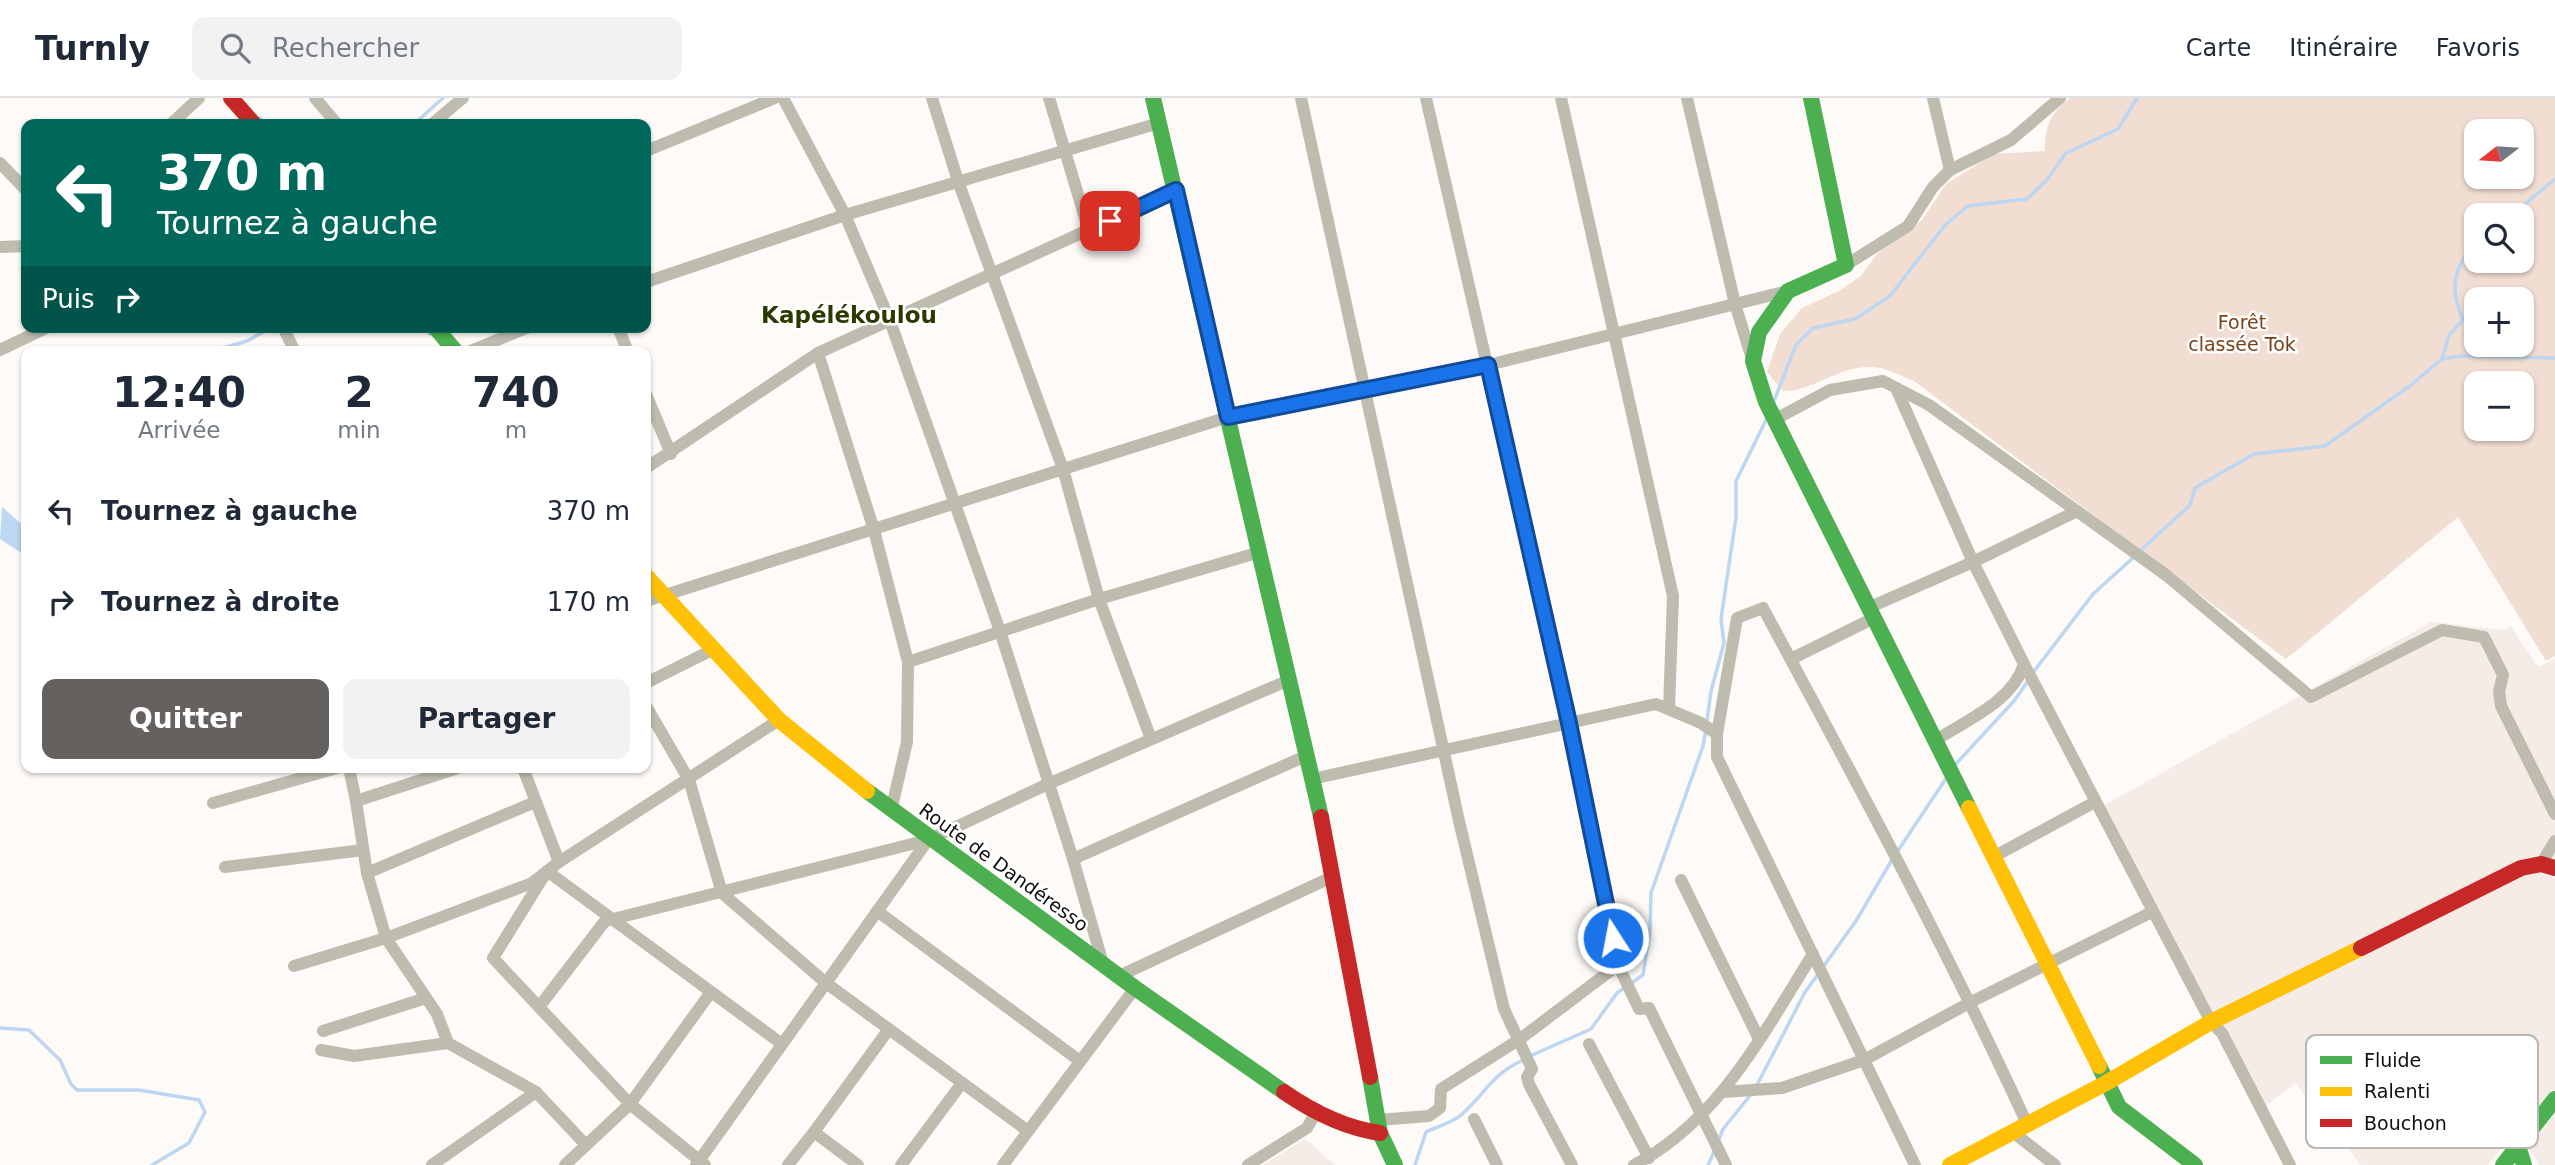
<!DOCTYPE html>
<html lang="fr">
<meta charset="utf-8">
<style>
body{margin:0;font-family:"DejaVu Sans",sans-serif;background:#f2f2f3;color:#1f2937;height:100vh;display:flex;flex-direction:column;font-size:26px;white-space:nowrap}
*{box-sizing:border-box;margin:0}
p{font-size:23px;color:#747a83}
.icon{flex:none;width:38px;height:38px;fill:none;stroke:currentColor;stroke-width:2;stroke-linecap:round;stroke-linejoin:round}
.map{position:relative;flex:1;overflow:hidden}
.details{position:absolute;left:21px;top:248px;width:630px;height:427px;display:flex;flex-direction:column;background:#fff;border-radius:14px;box-shadow:0 2px 5px #0004}
.details>*{flex:none}
.hud{position:absolute;left:21px;top:21px;width:630px;height:214px;border-radius:14px;box-shadow:0 2px 5px #0004;background:#00695c;color:#fff;overflow:hidden}
.needle{width:46px;rotate:253deg}
.buttons{position:absolute;left:2464px;top:21px;display:grid;gap:14px}
.buttons a{display:grid;place-items:center;width:70px;height:70px;border-radius:14px;background:#fff;box-shadow:0 2px 5px #0004;font-size:35px}
.pin{position:absolute;display:grid;place-items:center;width:60px;height:60px;color:#fff;margin:-30px;border-radius:14px;box-shadow:0 4px 10px #0006}
.me{position:absolute;width:77px;margin:-38px;rotate:349deg;stroke-linejoin:round;filter:drop-shadow(0 0 5px #0008)}
.turn{display:flex;align-items:center;gap:24px;height:147px;padding:0 21px;font-size:32px}
.turn .icon{width:91px;height:91px;stroke-width:2.5}
.turn b{display:block;font-size:49px;line-height:60px}
.then{display:flex;align-items:center;height:66px;padding:0 21px;background:#0003;gap:14px;font-size:26px}
.eta{display:flex;justify-content:space-evenly;align-items:center;height:119px;text-align:center}
.eta b{font-size:42px;font-weight:700;line-height:49px}
.button{display:flex;gap:14px;margin-top:auto;padding:14px 21px}
.button a{flex:1;height:80px;border-radius:14px;background:#64615f;color:#fff;font-size:28px;font-weight:700;line-height:80px;text-align:center}
.button a+a{background:#f2f2f3;color:#1f2937}
ul{padding:0;list-style:none}
li{display:flex;align-items:center;gap:21px;height:91px;padding:0 21px}
li div{flex:1}
li b{display:block;font-size:26px}
li em{font-style:normal}
header{display:flex;align-items:center;gap:42px;box-sizing:border-box;height:98px;padding:0 35px;background:#fff;border-bottom:2px solid #e0e1e3}
header strong{font-size:33px}
nav{display:flex;gap:38px;margin-inline-start:auto;font-size:24px}
.search{width:490px;height:63px;background:#f2f2f3;display:flex;align-items:center;gap:18px;box-sizing:border-box;padding:0 24px;border-radius:14px;color:#747a83;font-size:26px}
.map>svg:first-child{display:block}
.built{fill:#f6ece7}
.green{fill:#f1ddd2;fill-rule:evenodd}
.water{fill:#bdd7f2}
.lines{fill:none;stroke-linecap:round;stroke-linejoin:round}
.stream{stroke:#bdd7f2;stroke-width:3.5}
.street{stroke:#bdbcaf;stroke-width:12}
.fast{stroke:#4caf50;stroke-width:16}
.slow{stroke:#ffc107;stroke-width:16}
.jam{stroke:#c62828;stroke-width:16}
.route-casing{stroke:#114b97;stroke-width:18}
.route{stroke:#1a73e8;stroke-width:12}
.labels{text-anchor:middle;stroke-width:5;stroke-linejoin:round;paint-order:stroke}
.park-label{font-size:19px;fill:#7c4016;stroke:#fff}
.street-label{font-size:19px;fill:#110f0d;stroke:#fff}
.quarter-label{font-size:23px;font-weight:bold;fill:#2c3a00;stroke:#fff}
.key{fill:#fff;stroke:#b8b7b6;stroke-width:2}
.key-label{font-size:19px;fill:#110f0d}
</style>
<header>
<strong>Turnly</strong>
<div class="search"><svg class="icon" aria-label="search" viewBox="0 0 24 24"><circle cx="10" cy="10" r="6"/><path d="M15 15l6 6"/></svg>Rechercher</div>
<nav><a>Carte</a><a>Itinéraire</a><a>Favoris</a></nav>
</header>
<div class="map">
<svg width="2555" height="1067" viewBox="0 0 2555 1067">
<rect width="100%" height="100%" fill="#fdfaf7"/>
<g class="built">
<path d="M2431,524l73,8 7,-3 27,40 17,-8v506h-16l-3,-7 -24,-23 -24,30h-127l-66,-82 -32,25 -160,-302z"/>
<path d="M1305,1041l30,26h-73z"/>
</g>
<path class="green" d="M2070,0h485v558l-9,5 -88,-144 -172,142 -372,-278c-13,-5 -29,-14 -42,-14 -33,-2 -57,24 -89,24l-16,-19 13,-38 22,-26 37,-17 22,-15 16,-22 45,-34 24,-36 48,-30 51,-3c-1,-23 6,-39 25,-53zM2476,33h46v46h-46zM2476,117h46v46h-46zM2476,201h46v46h-46zM2476,285h46v46h-46z"/>
<path class="water" d="M2,409l24,21v28l-26,-17z"/>
<g class="lines">
<g class="stream">
<path d="M260,20l5,6"/>
<path d="M414,26l29,-26"/>
<path d="M2495,117l30,-11 30,-25"/>
<path d="M424,229l6,7"/>
<path d="M209,254l38,-11 25,-14"/>
<path d="M2442,261l7,-24 14,-15c-15,-35 -8,-52 13,-80"/>
<path d="M1774,303l22,-56 17,-17 42,-9 35,-23 55,-71 23,-19 59,-7 19,-18 20,-28 52,-24 19,-31"/>
<path d="M2140,453l50,-46 5,-17 59,-34 71,-8 86,-61 31,-26 18,-3 95,2"/>
<path d="M2032,576l61,-80 42,-38"/>
<path d="M1707,623l4,-30 13,-48 -3,-24 15,-102v-36l31,-63"/>
<path d="M1955,667l59,-64 14,-20"/>
<path d="M1897,754l50,-75"/>
<path d="M1823,869l33,-46 37,-63"/>
<path d="M0,930l29,2 31,30 11,24 6,6h62l60,10 6,12 -16,31 -37,22"/>
<path d="M1530,958l61,-27 26,-36 26,-18 7,-44 1,-38 52,-147 3,-17"/>
<path d="M1757,987l48,-93 14,-19"/>
<path d="M1719,1041l4,-10 30,-37"/>
<path d="M1415,1067l11,-33c10,-5 26,-9 35,-17 25,-21 28,-39 62,-55"/>
<path d="M1708,1067l7,-15"/>
</g>
<g class="street">
<path d="M315,0l22,26"/>
<path d="M783,0l62,117 45,106 110,310 73,228 30,105"/>
<path d="M932,0l26,83 105,288 36,130 52,140"/>
<path d="M1049,0l40,133"/>
<path d="M1301,0l158,723 45,188 28,60 -5,8 2,7 43,81"/>
<path d="M1561,0l112,498 -4,113"/>
<path d="M1687,0l48,206 17,55"/>
<path d="M1933,0l17,72"/>
<path d="M171,26l28,-26"/>
<path d="M432,26l31,-26"/>
<path d="M646,53l129,-53"/>
<path d="M0,65l26,27"/>
<path d="M0,149l26,-1"/>
<path d="M1846,167l62,-39 25,-39 17,-17 61,-30 49,-42"/>
<path d="M646,184l199,-67 314,-92"/>
<path d="M283,229l12,25"/>
<path d="M618,229l10,25"/>
<path d="M0,252l48,-23"/>
<path d="M468,254l61,-25"/>
<path d="M818,255l56,177 34,132 -1,80 -16,69"/>
<path d="M1896,290l77,174 51,102c-11,37 -57,56 -88,76"/>
<path d="M646,296l25,60"/>
<path d="M1776,321l54,-29 53,-9 46,24 237,170 145,122 131,-67 42,7 19,38 -4,16 2,15 54,108"/>
<path d="M646,370l172,-115 358,-163"/>
<path d="M646,503l582,-184 260,-52 300,-74"/>
<path d="M1868,510l105,-46 104,-51"/>
<path d="M1791,561l83,-41"/>
<path d="M908,564l191,-63 161,-47"/>
<path d="M2024,566l187,358 11,11 68,132"/>
<path d="M646,585l68,-34"/>
<path d="M646,608l43,74 33,113 104,90 202,148"/>
<path d="M1717,636l20,-116 26,-10c92,171 184,341 265,518"/>
<path d="M349,670l7,33"/>
<path d="M458,670l-102,33 11,72 19,65 51,76 11,29 88,49 50,53"/>
<path d="M523,670l36,94"/>
<path d="M1312,681l344,-75 45,19 16,11v23l198,408"/>
<path d="M213,705l124,-35"/>
<path d="M928,742l120,-56 241,-104"/>
<path d="M1995,758l100,-54"/>
<path d="M1073,761l235,-104"/>
<path d="M2541,766l14,-23"/>
<path d="M225,769l138,-17"/>
<path d="M367,775l168,-71"/>
<path d="M1681,782l78,159"/>
<path d="M877,813l203,150"/>
<path d="M1618,867l21,44 10,-1 77,157"/>
<path d="M294,868l92,-28 146,-55 27,-21 220,-142"/>
<path d="M1119,878l215,-100"/>
<path d="M539,909l66,-86 323,-81 -232,325"/>
<path d="M323,933l103,-33"/>
<path d="M1589,946l60,114"/>
<path d="M321,952l33,6 94,-13"/>
<path d="M1723,994l59,-4 82,-28 107,-58 181,-90"/>
<path d="M1474,1021l23,46"/>
<path d="M1378,1022l51,-4 11,-8 1,-19 79,-50 98,-74 -49,-242 -143,-625"/>
<path d="M2014,1035l41,32"/>
<path d="M432,1067l104,-73"/>
<path d="M565,1067l65,-61 81,-112"/>
<path d="M705,1067l-75,-61 -137,-146 54,-87 235,173"/>
<path d="M788,1067l26,-33"/>
<path d="M858,1067l-44,-33 75,-103"/>
<path d="M901,1067l61,-82"/>
<path d="M1003,1067l132,-177"/>
<path d="M1248,1067l59,-37 9,-16"/>
<path d="M1634,1067c86,-45 129,-132 179,-211"/>
</g>
<g class="fast">
<path d="M1153,0l168,719"/>
<path d="M1811,0l35,167 -58,26 -29,41 -6,29 13,41 203,406"/>
<path d="M435,229l21,25"/>
<path d="M867,693l268,197 149,104"/>
<path d="M2099,968l20,41 76,58"/>
<path d="M1370,979l10,56 15,32"/>
<path d="M2518,1048l6,19"/>
<path d="M2503,1067l52,-66"/>
</g>
<g class="slow">
<path d="M646,478l133,144 88,71"/>
<path d="M1969,710l130,258"/>
<path d="M1950,1067l156,-82 105,-61 150,-74"/>
</g>
<g class="jam">
<path d="M231,0l23,26"/>
<path d="M1321,719l49,260"/>
<path d="M2361,850l160,-80 20,-4 14,4"/>
<path d="M1284,994c29,20 61,36 96,41"/>
</g>
</g>
<g class="lines">
<g class="route-casing">
<path id="route" d="M1110,123l66,-31 52,227 260,-52 81,358 44,215"/>
</g>
<use href="#route" class="route"/>
</g>
<g class="labels">
<g class="park-label">
<text x="2242" y="231">Forêt<tspan x="2242" dy="22">classée Tok</tspan></text>
</g>
<g class="street-label">
<text transform="translate(1004 769) rotate(36)" y="7">Route de Dandéresso</text>
</g>
<g class="quarter-label">
<text x="849" y="225">Kapélékoulou</text>
</g>
</g>
<rect x="2306" y="937" width="232" height="113" rx="10" class="key"/>
<rect x="2320" y="958" width="32" height="8" fill="#4caf50"/>
<rect x="2320" y="989" width="32" height="9" fill="#ffc107"/>
<rect x="2320" y="1021" width="32" height="8" fill="#c62828"/>
<g class="key-label">
<text x="2364" y="969">Fluide</text>
<text x="2364" y="1000">Ralenti</text>
<text x="2364" y="1032">Bouchon</text>
</g>
</svg>
<div class="buttons">
<a><svg class="needle" viewBox="-14 -14 28 28"><path d="M0-13l5 13h-10z" fill="#e53935"/><path d="M0 13l5-13h-10z" fill="#747a83"/></svg></a>
<a><svg class="icon" aria-label="search" viewBox="0 0 24 24"><circle cx="10" cy="10" r="6"/><path d="M15 15l6 6"/></svg></a>
<a>+</a>
<a>−</a>
</div>
<div class="pin" style="left:1110px;top:123px;background:#d93025"><svg class="icon" aria-label="arrive" viewBox="0 0 24 24"><path d="M6 21V4h12l-3 4 3 4H6"/></svg></div>
<svg class="me" style="left:1613px;top:840px" viewBox="-20 -20 40 40"><circle r="17" fill="#1a73e8" stroke="#fff" stroke-width="3"/><path d="M0-11L8 9 0 5-8 9z" fill="#fff"/></svg>
<div class="hud">
<div class="turn"><svg class="icon" aria-label="left" viewBox="0 0 24 24"><path d="M17 20v-9H6M10 6l-5 5 5 5"/></svg><div><b>370 m</b>Tournez à gauche</div></div>
<div class="then">Puis<svg class="icon" aria-label="right" viewBox="0 0 24 24"><path d="M7 20v-9h11M14 6l5 5-5 5"/></svg></div>
</div>
<section class="details">
<div class="eta">
<div><b>12:40</b><p>Arrivée</p></div>
<div><b>2</b><p>min</p></div>
<div><b>740</b><p>m</p></div>
</div>
<ul>
<li><svg class="icon" aria-label="left" viewBox="0 0 24 24"><path d="M17 20v-9H6M10 6l-5 5 5 5"/></svg><div><b>Tournez à gauche</b></div><em>370 m</em></li>
<li><svg class="icon" aria-label="right" viewBox="0 0 24 24"><path d="M7 20v-9h11M14 6l5 5-5 5"/></svg><div><b>Tournez à droite</b></div><em>170 m</em></li>
</ul>
<div class="button"><a>Quitter</a><a>Partager</a></div>
</section>
</div>
